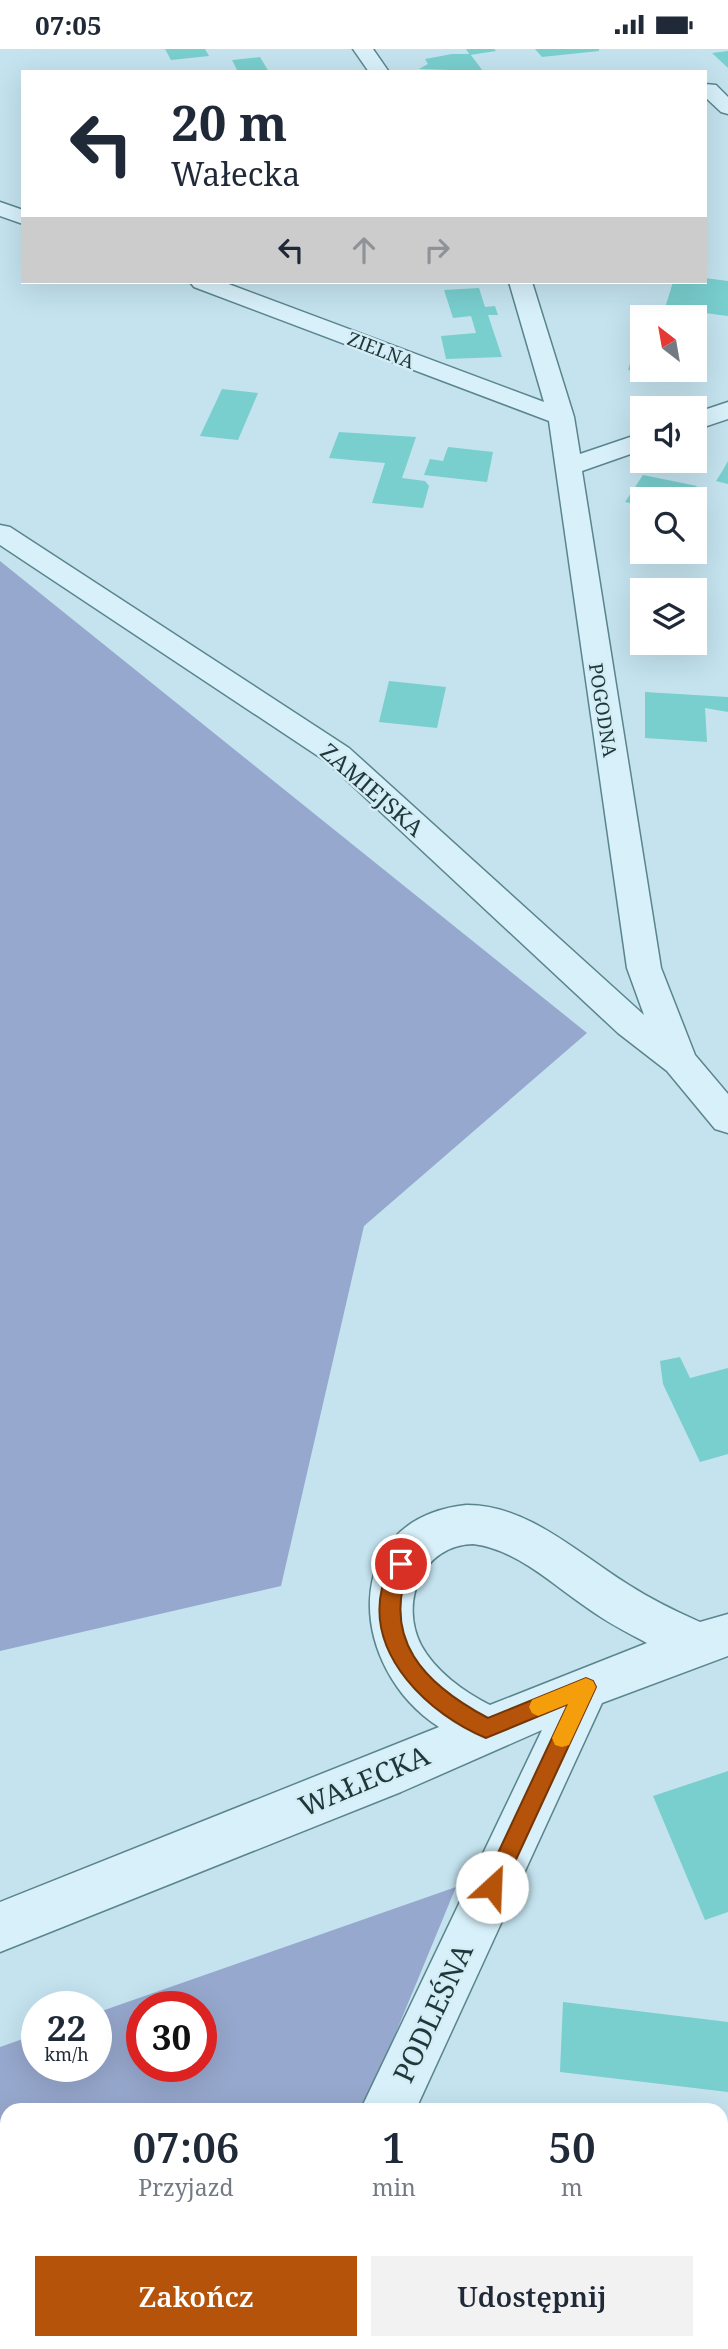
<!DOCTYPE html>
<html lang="pl">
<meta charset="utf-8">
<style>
body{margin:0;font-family:"Noto Serif",serif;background:#f2f2f3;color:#1f2937;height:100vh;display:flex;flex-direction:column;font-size:26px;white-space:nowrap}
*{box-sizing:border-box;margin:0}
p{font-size:23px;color:#747a83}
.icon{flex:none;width:38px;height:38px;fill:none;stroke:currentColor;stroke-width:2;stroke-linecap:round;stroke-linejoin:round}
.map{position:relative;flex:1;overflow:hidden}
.panel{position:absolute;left:0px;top:2054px;width:728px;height:247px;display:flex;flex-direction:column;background:#fff;border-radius:21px 21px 0 0;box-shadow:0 7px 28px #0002}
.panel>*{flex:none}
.banner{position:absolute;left:21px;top:21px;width:686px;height:214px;border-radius:0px;box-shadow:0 7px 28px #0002;background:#fff;color:#1f2937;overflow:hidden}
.needle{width:46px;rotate:329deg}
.buttons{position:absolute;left:630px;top:256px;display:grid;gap:14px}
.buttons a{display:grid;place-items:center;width:77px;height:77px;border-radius:0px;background:#fff;box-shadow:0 7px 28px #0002;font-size:35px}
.speed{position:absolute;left:21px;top:1942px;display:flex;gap:14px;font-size:35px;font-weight:700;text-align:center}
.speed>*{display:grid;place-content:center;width:91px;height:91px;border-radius:50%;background:#fff;box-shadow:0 7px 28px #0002;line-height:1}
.speed small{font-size:18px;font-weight:400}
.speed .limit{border:10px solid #d22;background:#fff;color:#111}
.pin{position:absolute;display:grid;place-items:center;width:60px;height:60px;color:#fff;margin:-30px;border:4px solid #fff;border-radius:50%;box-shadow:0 2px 7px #0007}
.me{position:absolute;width:77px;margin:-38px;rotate:25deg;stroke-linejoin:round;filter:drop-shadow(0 0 5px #0008)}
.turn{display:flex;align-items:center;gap:24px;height:147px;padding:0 35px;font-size:32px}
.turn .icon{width:91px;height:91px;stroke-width:2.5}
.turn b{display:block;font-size:49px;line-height:60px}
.lanes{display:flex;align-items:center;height:66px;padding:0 35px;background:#0003;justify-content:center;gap:35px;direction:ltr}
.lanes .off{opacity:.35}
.eta{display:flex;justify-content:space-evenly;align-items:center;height:119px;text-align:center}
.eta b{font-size:42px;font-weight:600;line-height:49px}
.action{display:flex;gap:14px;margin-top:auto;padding:14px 35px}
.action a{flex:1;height:80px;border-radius:0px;background:#b45309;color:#fff;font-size:28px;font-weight:600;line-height:80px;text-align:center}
.action a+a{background:#f2f2f3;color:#1f2937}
.status{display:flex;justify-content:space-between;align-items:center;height:49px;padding:0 35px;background:#fff;direction:ltr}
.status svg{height:19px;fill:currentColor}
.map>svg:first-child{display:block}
.green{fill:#97a8ce;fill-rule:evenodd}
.building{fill:#79cece}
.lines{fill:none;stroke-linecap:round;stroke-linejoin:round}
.street-casing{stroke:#5a858a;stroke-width:3}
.street{fill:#d7f0fa;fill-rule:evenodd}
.route{fill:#b45309;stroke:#753606;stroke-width:2}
.slow{fill:#f59e0b}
.labels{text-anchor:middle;stroke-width:5;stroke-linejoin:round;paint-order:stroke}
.far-street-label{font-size:19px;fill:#1e383a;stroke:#d4ecf6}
.street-label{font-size:23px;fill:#1e383a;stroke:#d4ecf6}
.near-street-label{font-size:28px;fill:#1e383a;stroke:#d4ecf6}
</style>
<div class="status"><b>07:05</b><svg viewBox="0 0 49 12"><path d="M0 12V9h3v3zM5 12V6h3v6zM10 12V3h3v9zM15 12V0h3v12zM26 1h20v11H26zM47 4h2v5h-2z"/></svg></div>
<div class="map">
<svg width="728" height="2300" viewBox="0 0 728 2300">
<rect width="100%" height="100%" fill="#c4e3ef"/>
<g class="green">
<path d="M0,512l587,472 -223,193 -83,360 -281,65z"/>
<path d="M456,1838l-92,223 -357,1v232h262l-2,6h-267v-302l37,-13v33h59v-54zM142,1958h59v60h-59z"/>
</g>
<g class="building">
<path d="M165,0h40l4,7 -38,4z"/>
<path d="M466,0h28l2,2 -26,4z"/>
<path d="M535,0h64v2l-57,6z"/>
<path d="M728,2v17l-16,-15z"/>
<path d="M452,5h18l13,17 -64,-2 9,-5 -3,-5z"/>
<path d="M260,8l9,15h-31l-6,-12z"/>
<path d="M705,229l23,3v35l-63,-8 8,-26h32z"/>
<path d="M479,239l6,19 10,-1 3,9h-10l14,42 -56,2 -5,-23 35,-3 -5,-17 -18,2 -9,-28z"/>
<path d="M642,275v45h46l-2,8 -58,-7z"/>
<path d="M222,340l36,4 -20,47 -38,-4z"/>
<path d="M339,383l77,5 -14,41 23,3 4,5 -6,22 -51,-5 13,-40 -56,-5z"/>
<path d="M448,398l45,5 -6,30 -63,-7 6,-16 13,2z"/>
<path d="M728,412v23l-12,-3 7,-11z"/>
<path d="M643,426l54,11 -8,13h-47v7l-17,-4z"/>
<path d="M389,632l57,6 -9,41 -58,-6z"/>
<path d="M645,643l83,5v15l-23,-4 2,34 -62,-4z"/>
<path d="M680,1308l10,21 38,-10v86l-28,8 -37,-78 -3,-23z"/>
<path d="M728,1722v141l-23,8 -52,-124z"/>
<path d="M563,1953l165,20v70l-168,-20z"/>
</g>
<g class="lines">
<g class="street-casing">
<g id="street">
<path d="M353,0h20l16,23h-20z"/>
<path d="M705,35l11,1 12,12v17l-7,-2 -16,-15z"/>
<path d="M0,153l23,8v14l-23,-8z"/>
<path d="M190,233h33l321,120 -35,-120h23l42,135 6,37 62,-21v17l-60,21 79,497 34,87 33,39v39l-13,-4 -48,-58 -49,-38 -291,-271 -327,-217v-20l10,2 339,221 295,267 -17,-47 -78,-547 -355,-134z"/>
<path d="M728,353v17l-33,11v-17z"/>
<path d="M466,1456c61,-1 114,50 163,80 22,14 46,26 71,37l28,-8v42l-126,47 -187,408h-55l182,-381 -141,62 -401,160v-50l439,-175c-91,-58 -102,-208 27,-222zM473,1495c43,5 79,40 113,63 19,14 40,25 61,36l-157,62c-26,-13 -55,-34 -69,-60 -22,-43 1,-100 52,-101z"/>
<path d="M255,2294h58l-3,6h-58z"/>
</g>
</g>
<use href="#street" class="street"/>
</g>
<path class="route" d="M401,1506l7,3 2,6c-30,75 14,120 78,154l98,-40 7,3 3,6 -96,207 -8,3 -7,-3 -3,-7 86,-183 -82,34c-56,-23 -120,-82 -104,-150 2,-10 8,-21 13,-30z"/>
<path class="slow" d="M586,1629l7,3 3,6 -27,58 -7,2 -7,-2 -3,-7 16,-34 -30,12 -6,-3 -3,-6 3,-7z"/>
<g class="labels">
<g class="far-street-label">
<text transform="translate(381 301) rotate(21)" y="7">ZIELNA</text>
<text transform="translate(603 661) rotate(81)" y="7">POGODNA</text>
</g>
<g class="street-label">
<text transform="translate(372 741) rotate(41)" y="8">ZAMIEJSKA</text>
</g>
<g class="near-street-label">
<text transform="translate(364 1732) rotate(-23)" y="10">WAŁECKA</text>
<text transform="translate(433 1964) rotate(-65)" y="10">PODLEŚNA</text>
</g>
</g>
</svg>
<div class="buttons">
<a><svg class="needle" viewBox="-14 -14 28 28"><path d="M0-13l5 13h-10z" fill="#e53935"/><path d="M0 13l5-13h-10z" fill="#747a83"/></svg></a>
<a><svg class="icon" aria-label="sound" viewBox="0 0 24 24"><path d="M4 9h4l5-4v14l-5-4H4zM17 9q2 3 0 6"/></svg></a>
<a><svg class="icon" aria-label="search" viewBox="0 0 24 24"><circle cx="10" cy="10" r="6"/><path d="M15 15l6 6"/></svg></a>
<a><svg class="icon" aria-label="layers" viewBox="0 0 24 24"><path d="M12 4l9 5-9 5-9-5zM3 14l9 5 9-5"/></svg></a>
</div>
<div class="speed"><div>22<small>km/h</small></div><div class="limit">30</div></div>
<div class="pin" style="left:401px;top:1515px;background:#d93025"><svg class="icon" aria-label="arrive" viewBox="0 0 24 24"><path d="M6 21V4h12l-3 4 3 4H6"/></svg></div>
<svg class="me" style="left:492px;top:1838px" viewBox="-20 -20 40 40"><circle r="19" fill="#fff"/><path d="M0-13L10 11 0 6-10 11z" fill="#b45309"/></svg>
<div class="banner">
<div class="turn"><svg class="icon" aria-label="left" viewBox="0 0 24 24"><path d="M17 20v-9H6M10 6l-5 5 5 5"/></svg><div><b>20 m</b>Wałecka</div></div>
<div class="lanes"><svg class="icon" aria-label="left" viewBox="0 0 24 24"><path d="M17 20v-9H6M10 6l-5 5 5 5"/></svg><svg class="icon off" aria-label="ahead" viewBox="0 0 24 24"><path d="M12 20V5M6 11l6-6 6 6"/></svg><svg class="icon off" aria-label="right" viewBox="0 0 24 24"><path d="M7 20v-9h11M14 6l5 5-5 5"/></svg></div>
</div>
<section class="panel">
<div class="eta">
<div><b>07:06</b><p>Przyjazd</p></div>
<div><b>1</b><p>min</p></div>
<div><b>50</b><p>m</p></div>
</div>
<div class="action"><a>Zakończ</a><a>Udostępnij</a></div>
</section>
</div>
